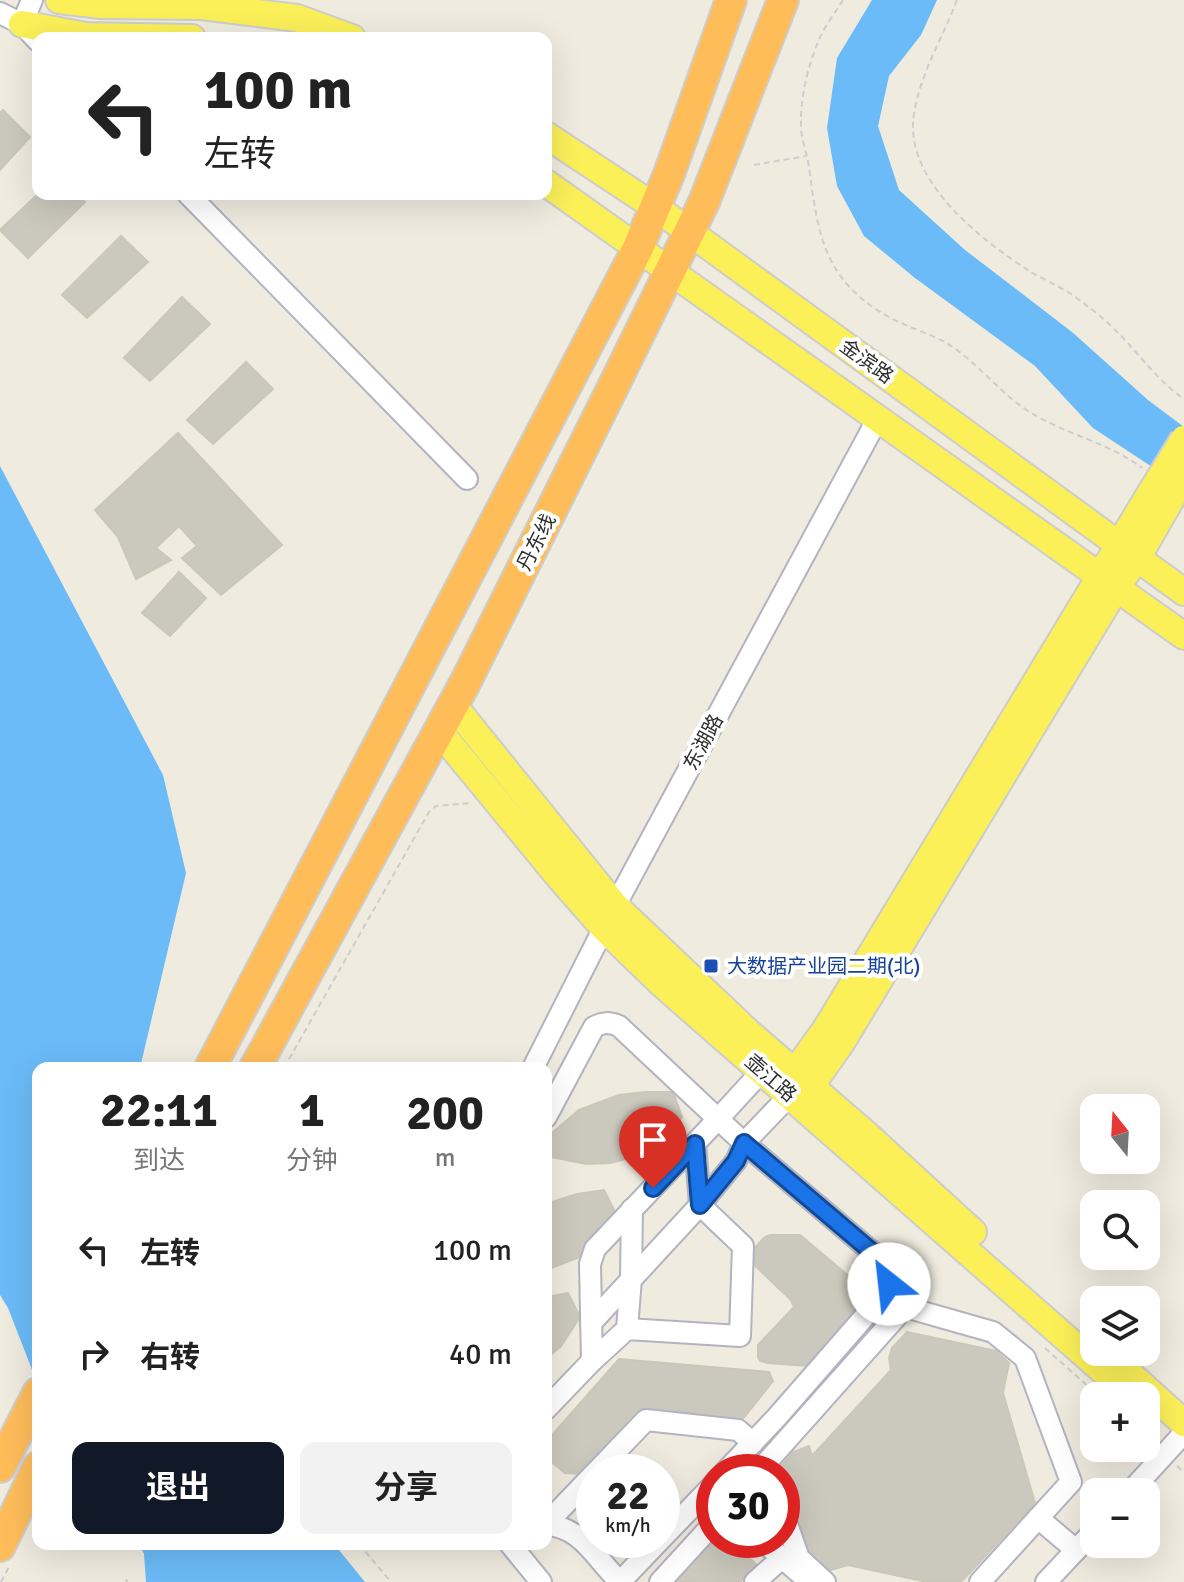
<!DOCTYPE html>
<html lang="zh">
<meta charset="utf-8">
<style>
body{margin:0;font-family:Signika,"Noto Sans SC",sans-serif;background:#f2f2f2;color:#222;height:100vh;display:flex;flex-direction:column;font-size:30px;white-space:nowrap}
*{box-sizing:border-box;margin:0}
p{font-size:26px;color:#767676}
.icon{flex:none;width:44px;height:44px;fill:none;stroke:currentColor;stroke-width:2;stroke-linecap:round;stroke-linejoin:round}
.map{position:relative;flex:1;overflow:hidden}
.panel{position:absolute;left:32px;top:1062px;width:520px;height:488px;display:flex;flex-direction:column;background:#fff;border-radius:16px;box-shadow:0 8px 32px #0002}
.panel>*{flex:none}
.hud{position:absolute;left:32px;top:32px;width:520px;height:168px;border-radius:16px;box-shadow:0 8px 32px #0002;background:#fff;color:#222;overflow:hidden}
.needle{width:52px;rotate:342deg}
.buttons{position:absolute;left:1080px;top:1094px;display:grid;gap:16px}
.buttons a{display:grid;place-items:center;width:80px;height:80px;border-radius:16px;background:#fff;box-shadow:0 8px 32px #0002;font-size:40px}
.speed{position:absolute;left:576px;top:1454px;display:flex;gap:16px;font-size:40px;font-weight:700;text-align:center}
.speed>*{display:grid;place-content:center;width:104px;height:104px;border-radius:50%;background:#fff;box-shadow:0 8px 32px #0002;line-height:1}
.speed small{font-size:20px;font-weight:400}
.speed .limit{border:12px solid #d22;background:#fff;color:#111}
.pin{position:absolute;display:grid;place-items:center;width:68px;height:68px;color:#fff;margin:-82px -34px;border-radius:50% 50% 50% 0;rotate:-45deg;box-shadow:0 0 8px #0007}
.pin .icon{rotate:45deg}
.me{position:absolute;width:88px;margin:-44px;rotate:331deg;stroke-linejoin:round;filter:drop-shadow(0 0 6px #0008)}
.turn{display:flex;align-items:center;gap:28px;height:168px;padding:0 40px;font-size:36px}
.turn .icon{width:104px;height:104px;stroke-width:2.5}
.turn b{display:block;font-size:56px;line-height:68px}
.eta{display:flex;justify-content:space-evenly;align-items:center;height:136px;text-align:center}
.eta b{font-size:48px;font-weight:700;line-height:56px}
.primary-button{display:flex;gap:16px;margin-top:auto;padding:16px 40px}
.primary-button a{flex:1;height:92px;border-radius:16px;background:#111827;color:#fff;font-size:32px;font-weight:700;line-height:92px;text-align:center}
.primary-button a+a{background:#f2f2f2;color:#222}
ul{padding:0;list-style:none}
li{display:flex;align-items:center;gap:24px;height:104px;padding:0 40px}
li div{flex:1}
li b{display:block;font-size:30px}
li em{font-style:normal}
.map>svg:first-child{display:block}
.water{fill:#6bbbf8}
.building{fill:#cbc9bd;stroke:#cbc7b8;stroke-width:2}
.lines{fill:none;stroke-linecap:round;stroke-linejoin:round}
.minor-casing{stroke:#b3b3c1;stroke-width:24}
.major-casing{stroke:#cdcdcd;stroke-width:30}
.highway-casing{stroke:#cdcdcd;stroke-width:34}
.path{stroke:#cdcdcd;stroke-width:2;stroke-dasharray:6 4;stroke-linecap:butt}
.minor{stroke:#fff;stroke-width:20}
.major{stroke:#fbf058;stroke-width:26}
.highway{stroke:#ffbd5a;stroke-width:30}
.major-bridge-casing{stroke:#cdcdcd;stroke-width:30;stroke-linecap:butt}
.major-bridge{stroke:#fbf058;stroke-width:26}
.route-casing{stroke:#114b97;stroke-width:20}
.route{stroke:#1a73e8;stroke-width:14}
.transit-dot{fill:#1a4fb4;stroke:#fff;stroke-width:3}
.labels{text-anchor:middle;stroke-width:8;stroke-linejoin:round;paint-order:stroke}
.street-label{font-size:20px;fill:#2d2d2d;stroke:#fff}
.transit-label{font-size:20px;fill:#164399;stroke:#fff;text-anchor:start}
</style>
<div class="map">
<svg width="1184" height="1582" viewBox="0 0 1184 1582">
<rect width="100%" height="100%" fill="#efebdf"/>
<g class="water">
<path d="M872,0h65l-16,35 -32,41 -11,50 21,64 66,60 107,82 76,68 36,27v61l-91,-60 -58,-62 -120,-88 -51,-42 -27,-50 -10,-58 10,-70z"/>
<path d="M0,466l163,309 23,98 -46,195h-102v317l-30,-77 -8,-13z"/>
<path d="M139,1544h195l31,38h-219l-2,-28z"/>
</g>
<g class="building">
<path d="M3,110l27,27 -30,33v-57z"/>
<path d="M38,194h40l7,8 -57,56 -28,-28z"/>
<path d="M121,236l27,26 -61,56 -25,-23z"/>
<path d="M182,297l28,27 -60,57 -26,-23z"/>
<path d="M246,362l27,27 -60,55 -26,-24z"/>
<path d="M178,433l104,112 -61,50 -39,-37 15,-12 -18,-20 -23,22 15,12 -35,19 -18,-42 -23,-27z"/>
<path d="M179,572l27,26 -36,38 -28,-23z"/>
<path d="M645,1092h28l9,25 -24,26 -21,13 -27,7 -24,1 -40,-8v-18l33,-28 40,-15z"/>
<path d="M604,1190l12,24 -20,29 -19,15 -31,12v-66l31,-10z"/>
<path d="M770,1235h30l69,58 -3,12 -58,61 -40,-3 -8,-2 -2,-4v-12l36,-38 -3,-7 -41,-39 -1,-7 16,-17z"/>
<path d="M568,1293l12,24 -19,29 -15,13v-62z"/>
<path d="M907,1332l89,19 13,12 -6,30 32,110 -74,79h-34l-79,-17 -28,8 -14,-16 -27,-88 14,-17 16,-6 3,10 79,-86 -2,-12 3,-10z"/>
<path d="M619,1359l150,13 4,9 -31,39 -6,3 -93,-9 -63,60 -15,-1 -19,-16v-15z"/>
<path d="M714,1530v10h16l27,25 -17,17h-76z"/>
</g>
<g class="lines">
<g class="minor-casing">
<g id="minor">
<path d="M32,0l-10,24 16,17"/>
<path d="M0,13l22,11"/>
<path d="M188,194l279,285"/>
<path d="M533,1068l82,-162 263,-488"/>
<path d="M762,1071l-44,48 26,24 45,-47"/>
<path d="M546,1117l48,-90c9,-5 15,-5 25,-1l99,93 -123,130 -5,15 2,97 -46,48"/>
<path d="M591,1323l109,-118 36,-44 8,-18 127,108 16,24 2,9 -2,7 -110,126 -52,55"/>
<path d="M627,1329l4,-51 1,-69"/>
<path d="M592,1361l35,-32 113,7 3,-90 -43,-41 -5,-61"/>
<path d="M596,1472l50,-52 92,10 15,13"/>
<path d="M769,1472l-3,-9 139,-156 88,25 32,26 46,124 -91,100"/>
<path d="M1130,1492l54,-59"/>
<path d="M782,1510l17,48 26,24"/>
<path d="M1038,1518l38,32"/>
<path d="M546,1524l48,-50"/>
<path d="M546,1525c35,1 50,34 74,57l40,-42"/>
<path d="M662,1538l52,-54"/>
<path d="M762,1540l20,18"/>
<path d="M510,1544l31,38"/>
<path d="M660,1582l54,-59"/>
<path d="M755,1582l27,-24 21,18"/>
<path d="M1046,1582l48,-51"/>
</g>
</g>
<g class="major-casing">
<g id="major">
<path d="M59,0l42,5 100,1 96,12 55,20"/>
<path d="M22,24l64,12 106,2"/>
<path d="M546,135l109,72 529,385"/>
<path d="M546,183l638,453"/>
<path d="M453,705l162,201 133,126 119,103 106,97"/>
<path d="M439,731l121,147 44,50 57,55 471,413"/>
<path d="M784,1087l42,-58 324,-535"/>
<path d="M801,1100l40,-57 275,-455 21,-30 30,-52"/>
<path d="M1124,1369l60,54"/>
</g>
</g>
<g class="highway-casing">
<g id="highway">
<path d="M210,1068l428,-820 31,-74 62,-174"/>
<path d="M255,1068l210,-385 148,-296 91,-185 79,-202"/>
<path d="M0,1467l38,-74"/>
<path d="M0,1546l38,-79"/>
</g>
</g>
<g class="path">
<path d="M843,0c-8,13 -19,27 -25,42 -10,24 -18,57 -17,83 0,14 6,28 8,42 9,67 14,112 78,149 18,10 38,16 56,25 34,19 56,53 90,73 35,21 76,29 109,54"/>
<path d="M957,0c-14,37 -37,74 -43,114 -11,66 67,126 117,158 15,9 33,16 47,27 12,9 23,17 33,27 26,24 44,53 73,73"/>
<path d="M754,165l52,-9"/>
<path d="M284,1068l145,-256 7,-6 35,-3"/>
<path d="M1045,1348l54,48"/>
<path d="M1177,1466l7,6"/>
<path d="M359,1544l32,38"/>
<path d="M126,1579l1,3"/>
<path d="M1,1582l9,-17"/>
</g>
<use href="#minor" class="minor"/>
<use href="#major" class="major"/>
<use href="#highway" class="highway"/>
<g class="major-bridge-casing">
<g id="major-bridge">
<path d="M1150,494l34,-55"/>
<path d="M1167,506l17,-30"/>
</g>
</g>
<use href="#major-bridge" class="major-bridge"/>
</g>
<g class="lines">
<g class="route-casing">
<path id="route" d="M653,1188l42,-44 5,61 36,-44 8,-18 127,108 16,24 2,9"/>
</g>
<use href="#route" class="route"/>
</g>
<rect class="transit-dot" x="703" y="958" width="16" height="16" rx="4"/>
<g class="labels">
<g class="street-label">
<text transform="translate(867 361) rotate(36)" y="7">金滨路</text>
<text transform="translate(536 542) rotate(-63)" y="7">丹东线</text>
<text transform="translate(703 742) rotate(-62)" y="7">东湖路</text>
<text transform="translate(771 1078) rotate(41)" y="7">壶江路</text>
</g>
<g class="transit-label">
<text x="727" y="973">大数据产业园二期(北)</text>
</g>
</g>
</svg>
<div class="buttons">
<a><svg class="needle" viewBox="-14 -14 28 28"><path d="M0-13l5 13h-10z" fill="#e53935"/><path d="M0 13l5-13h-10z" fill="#767676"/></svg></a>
<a><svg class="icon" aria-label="search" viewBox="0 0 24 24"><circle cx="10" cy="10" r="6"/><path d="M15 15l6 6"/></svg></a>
<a><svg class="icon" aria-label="layers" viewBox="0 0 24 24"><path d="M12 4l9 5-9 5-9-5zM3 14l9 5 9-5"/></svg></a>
<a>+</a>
<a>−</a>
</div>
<div class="speed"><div>22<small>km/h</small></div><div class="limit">30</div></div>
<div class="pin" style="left:653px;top:1188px;background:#d93025"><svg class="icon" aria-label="arrive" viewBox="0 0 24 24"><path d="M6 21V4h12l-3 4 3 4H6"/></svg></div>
<svg class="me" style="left:889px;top:1284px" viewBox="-20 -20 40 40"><circle r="19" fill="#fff"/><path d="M0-13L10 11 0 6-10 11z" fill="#1a73e8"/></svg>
<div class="hud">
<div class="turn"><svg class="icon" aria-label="left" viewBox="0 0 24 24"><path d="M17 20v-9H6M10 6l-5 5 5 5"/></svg><div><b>100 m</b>左转</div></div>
</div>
<section class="panel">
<div class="eta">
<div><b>22:11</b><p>到达</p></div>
<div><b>1</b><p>分钟</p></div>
<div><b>200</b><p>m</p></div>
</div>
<ul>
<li><svg class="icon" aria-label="left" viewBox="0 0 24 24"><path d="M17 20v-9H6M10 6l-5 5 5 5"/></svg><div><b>左转</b></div><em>100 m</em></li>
<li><svg class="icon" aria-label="right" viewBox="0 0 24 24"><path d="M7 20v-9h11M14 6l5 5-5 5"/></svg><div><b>右转</b></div><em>40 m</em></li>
</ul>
<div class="primary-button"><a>退出</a><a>分享</a></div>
</section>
</div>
